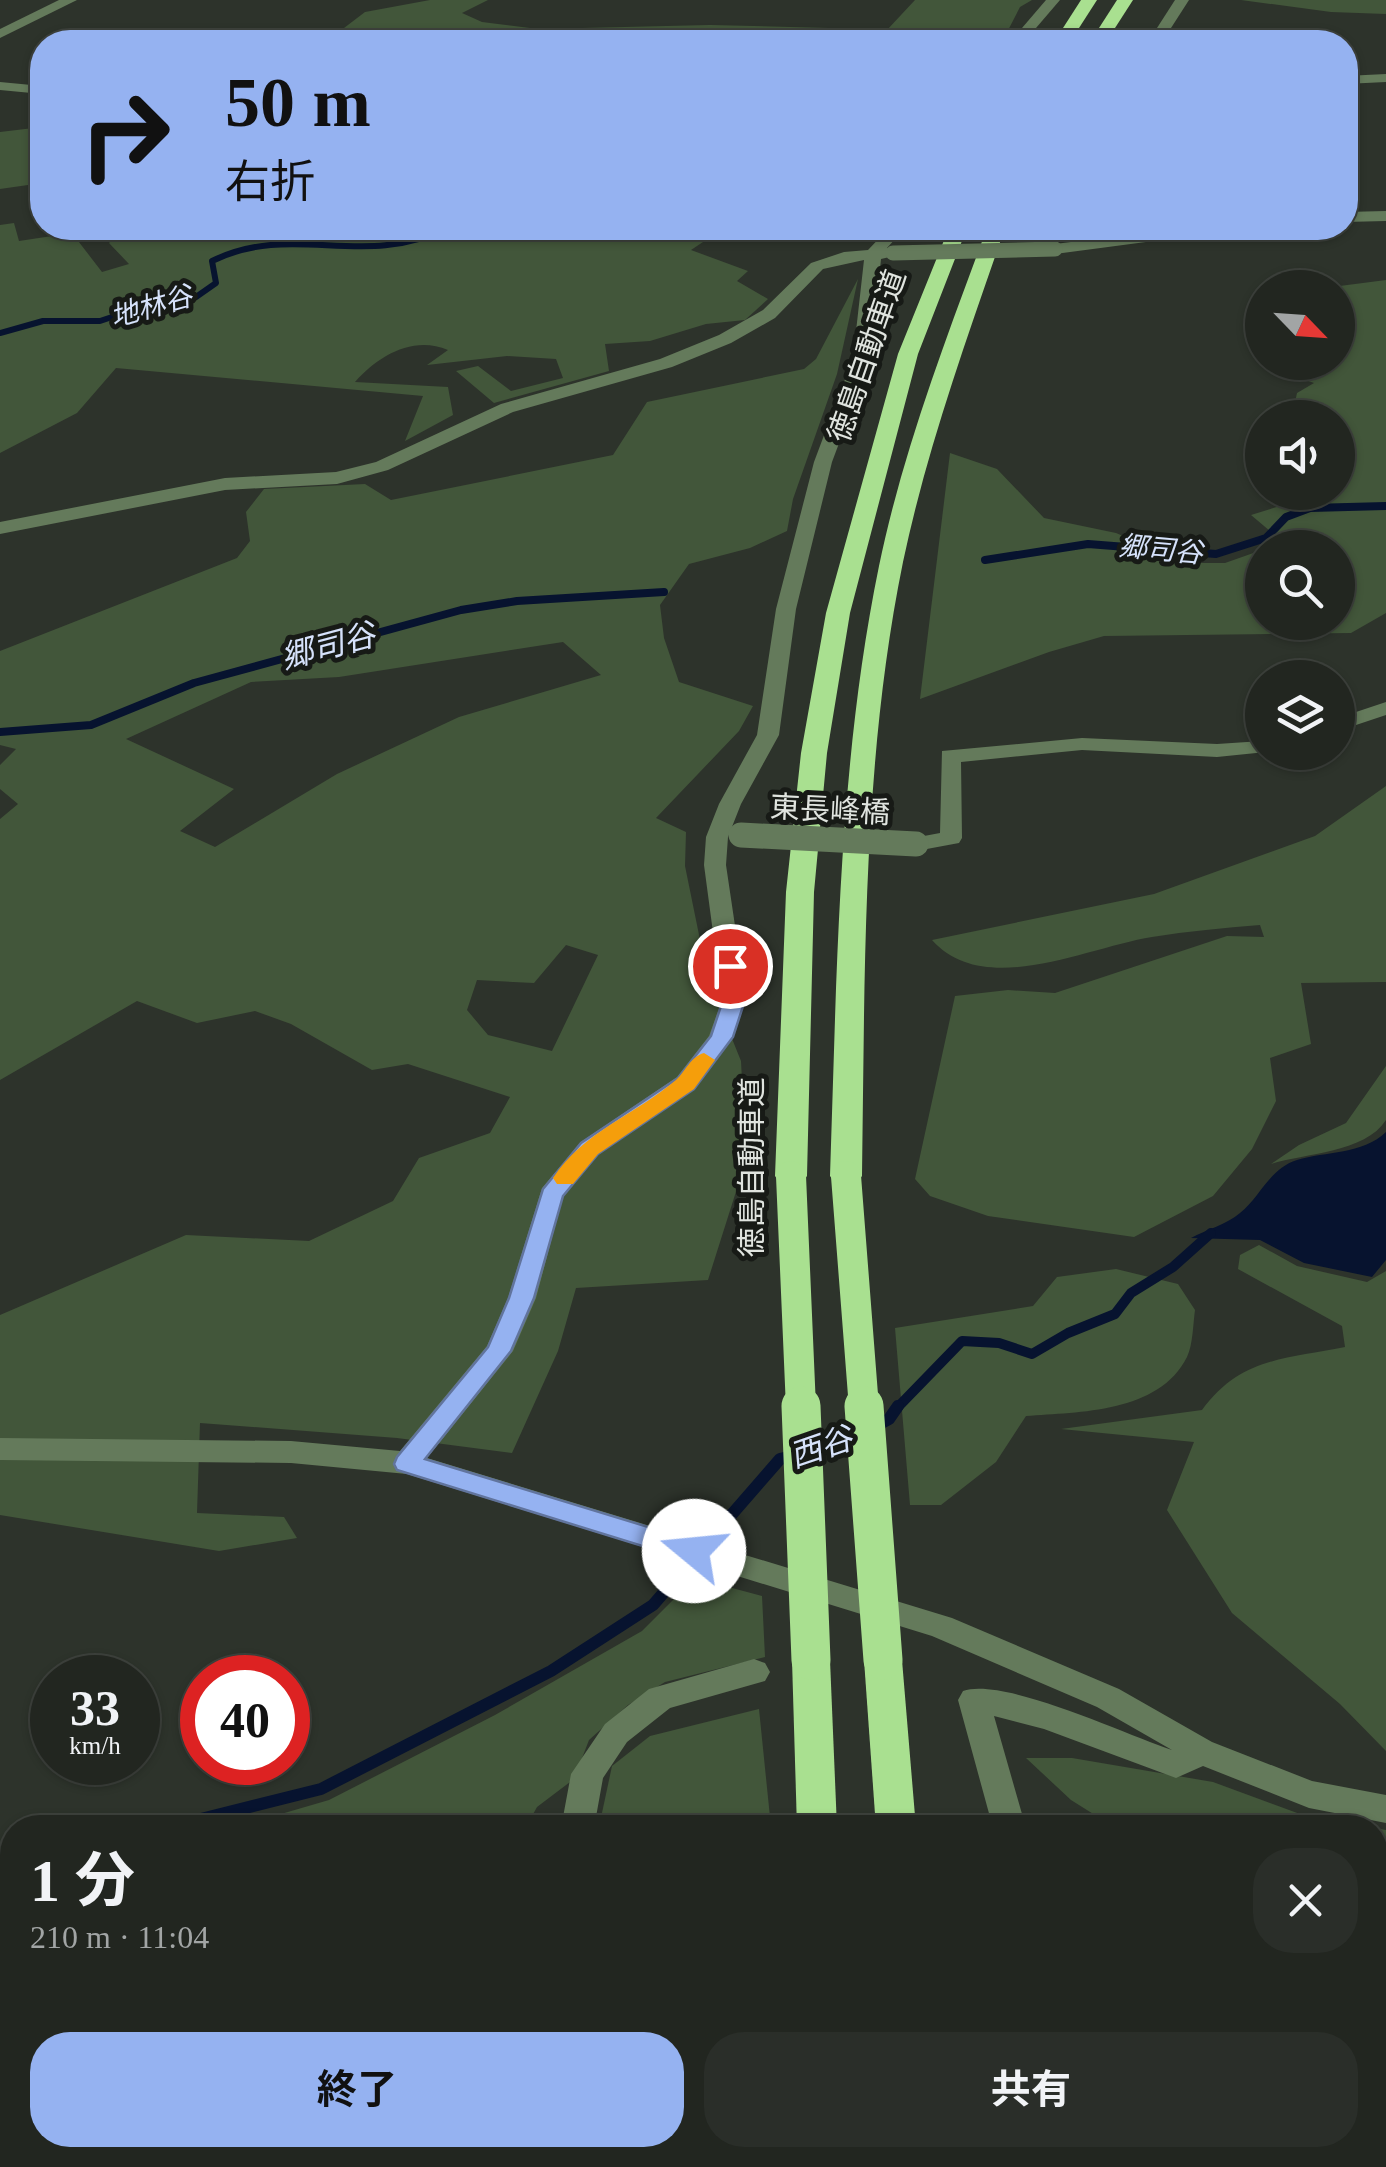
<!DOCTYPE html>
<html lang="ja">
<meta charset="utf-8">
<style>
body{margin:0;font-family:"Times New Roman","Noto Sans JP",serif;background:#2a2e29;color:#f1f3f6;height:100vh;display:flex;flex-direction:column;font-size:38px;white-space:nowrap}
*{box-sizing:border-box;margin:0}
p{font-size:32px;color:#a2a5a5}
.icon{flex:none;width:55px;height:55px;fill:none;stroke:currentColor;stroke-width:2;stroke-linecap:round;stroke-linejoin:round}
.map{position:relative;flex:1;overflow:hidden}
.drawer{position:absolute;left:0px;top:1815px;width:1388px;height:352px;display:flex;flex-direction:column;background:#222620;border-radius:40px 40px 0 0;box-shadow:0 2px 8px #0004,0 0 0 2px #3f433e}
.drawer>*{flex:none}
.banner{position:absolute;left:30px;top:30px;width:1328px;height:210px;border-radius:40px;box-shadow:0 2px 8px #0004,0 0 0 2px #3f433e;background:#95b2f1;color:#111;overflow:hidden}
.needle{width:65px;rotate:115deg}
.buttons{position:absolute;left:1245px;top:270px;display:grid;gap:20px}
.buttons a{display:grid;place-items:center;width:110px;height:110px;border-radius:50%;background:#222620;box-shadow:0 2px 8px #0004,0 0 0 2px #3f433e;font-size:50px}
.speed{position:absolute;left:30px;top:1655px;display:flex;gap:20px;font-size:50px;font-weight:700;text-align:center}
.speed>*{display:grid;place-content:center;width:130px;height:130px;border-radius:50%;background:#222620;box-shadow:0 2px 8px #0004,0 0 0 2px #3f433e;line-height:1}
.speed small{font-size:25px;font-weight:400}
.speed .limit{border:15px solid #d22;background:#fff;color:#111}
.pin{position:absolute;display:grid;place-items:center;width:85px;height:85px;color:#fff;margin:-42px;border:5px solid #fff;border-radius:50%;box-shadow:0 2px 10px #0007}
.me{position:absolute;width:110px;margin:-55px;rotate:287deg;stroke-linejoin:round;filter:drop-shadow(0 0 8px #0008)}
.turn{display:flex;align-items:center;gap:35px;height:210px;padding:0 30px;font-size:45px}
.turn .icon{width:130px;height:130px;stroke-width:2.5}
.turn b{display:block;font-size:70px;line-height:85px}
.round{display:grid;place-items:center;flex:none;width:105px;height:105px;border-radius:40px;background:#2a2e29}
.summary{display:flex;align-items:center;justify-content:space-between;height:170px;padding:0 30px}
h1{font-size:60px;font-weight:700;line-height:75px}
.primary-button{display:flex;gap:20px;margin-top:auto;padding:20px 30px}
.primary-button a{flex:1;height:115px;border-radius:40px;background:#95b2f1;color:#111;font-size:40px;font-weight:700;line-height:115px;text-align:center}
.primary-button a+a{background:#2a2e29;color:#f1f3f6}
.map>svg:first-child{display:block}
.green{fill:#42563a;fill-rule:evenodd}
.water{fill:#07132f}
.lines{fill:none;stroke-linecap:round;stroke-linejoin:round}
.stream-far3{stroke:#07132f;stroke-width:6}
.stream-far2{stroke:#07132f;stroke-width:8}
.stream-far1{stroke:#07132f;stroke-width:10}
.stream{stroke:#07132f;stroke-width:12}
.river{fill:#07132f;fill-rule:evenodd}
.minor{fill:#647a5b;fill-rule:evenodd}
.highway{fill:#a9e090;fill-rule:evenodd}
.minor-bridge-far1{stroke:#647a5b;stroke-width:15}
.minor-bridge{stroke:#647a5b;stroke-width:25}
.highway-bridge-far1{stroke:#a9e090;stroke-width:30}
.highway-bridge{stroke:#a9e090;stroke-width:39}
.route{fill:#95b2f1;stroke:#61749d;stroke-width:2.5}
.slow{fill:#f59e0b}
.labels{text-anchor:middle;stroke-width:10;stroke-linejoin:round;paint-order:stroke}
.far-water-label{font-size:28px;font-style:italic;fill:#d6e2fb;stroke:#171a16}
.street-label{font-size:30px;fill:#e0e4df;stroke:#171a16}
.water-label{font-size:32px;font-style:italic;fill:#d6e2fb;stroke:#171a16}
</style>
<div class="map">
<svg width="1386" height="2167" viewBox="0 0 1386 2167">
<rect width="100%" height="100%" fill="#2d332b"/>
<g class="green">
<path d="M430,0h58l-26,13 20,9 56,7 172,-4 120,3 38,7 19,-5 28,-30h117l-12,7 -18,35h-641l-17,-14 21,-16z"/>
<path d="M1241,0h145v14l-55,-2z"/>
<path d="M42,127v56l-42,6v-57z"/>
<path d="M14,223l5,18 53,-8 30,39 27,-8 -20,-21 8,-9 32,-6h607l-50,12 -15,10 57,21 -11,10 31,18 -23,21 -39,4 -56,17 -45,3 4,27 -115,32 -38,-32 22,-5 33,25 52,-13 -7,-19 -49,-3 -80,9 21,-15c-35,-15 -70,6 -93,32l93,5 5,28 -48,26 18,-45 -307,-28 -39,45 -77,40v-228z"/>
<path d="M858,279l-21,95 -44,125 -6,32 -37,17 -61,16 -29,41 4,33 15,44 74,24 -14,25 -83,87 30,14 -1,34 23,113 33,82 5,99 -38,120 -132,8 -18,63 -46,102 -115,-15 -197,-15 -3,90 87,4 13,21 -78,13 -219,-36v-200l186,-80 123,6 84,-40 26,-43 71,-25 20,-36 -102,-33 -36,6 -81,-46 -36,-13 -58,12 -60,-22 -137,79v-261l18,-15 -18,-15v-24l16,-16 -16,-4v-94l237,-93 13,-17 -4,-29 18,-23 101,-5 26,16 222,-45 34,-53 157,-33 12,-10zM563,642l38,33 -142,42 -122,57 -122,73 -35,-16 54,-42 -108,-50 125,-57 88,-5zM566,945l32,10 -46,96 -64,-16 -21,-25 10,-30 57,3z"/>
<path d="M1386,280v333l-35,20 -247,3 -55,16 -129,47 30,-246 47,16 47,49 72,15 72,30h37l37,-13v72h76v-74l-68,-1 13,-5 -32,-27 71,-22 16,-1v-74l-46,-1 5,-24 17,-10 -40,-14 -1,-6 65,-1v-74l-6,-1z"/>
<path d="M1386,786v196l-85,1 10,61 -41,14 6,43 -24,48 -39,47 -79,41 -146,-21 -58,-20 -15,-17 40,-183 53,-6 47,3 172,-57 37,1 -4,-12c-36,3 -72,6 -108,12 -64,10 -168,62 -220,3l222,-46 161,-58z"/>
<path d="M1386,1066v54c-21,33 -81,33 -115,44l28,-19 47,-22z"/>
<path d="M1259,1245l38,21 70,16 19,-11v480l-46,-47 -108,-91 -65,-103 27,-68 -133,-13 141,-19c39,-53 84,-51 143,-63l-3,-21 -104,-57 2,-14z"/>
<path d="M1116,1269l62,15 17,26c-2,14 -2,34 -8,47 -28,56 -108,55 -161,59l-30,46 -55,43h-31l-15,-177 138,-22 24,-29z"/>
<path d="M695,1578l67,18 3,61 -100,25 -37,23 -39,35 -15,39 -37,28 -11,20h-213l-32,-13 48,-14 166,-85 147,-84z"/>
<path d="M759,1709l12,118h-172l13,-61 38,-30z"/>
<path d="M1026,1758h46l141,24 106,39 51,6h-256l-43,-27z"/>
<path d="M1375,1828l11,2v337h-337l-1,-12h327z"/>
<path d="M0,2119l12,9v27h39l16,12h-67z"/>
<path d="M474,2155h330l2,12h-303z"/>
</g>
<path class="water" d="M1386,1132v128l-14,17 -68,-14 -44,-23 -69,-2c15,-8 36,-14 49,-25 21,-17 29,-44 57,-53 29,-9 65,-5 89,-28z"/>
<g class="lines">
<path class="stream-far3" d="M0,333l43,-12h57l39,-13 57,-11 20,-14 -4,-22c82,-40 150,9 235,-33"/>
<g class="stream-far2">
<path d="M985,560l103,-16 128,10 50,-16 20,-21 24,-9 76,-2"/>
<path d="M0,732l91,-7 103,-42 267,-73 56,-9 147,-9"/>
</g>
<path class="stream-far1" d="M897,1408l65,-67 37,2 33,11 36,-21 47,-19 16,-21 42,-26 38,-34"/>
<g class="stream">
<path d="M876,1426l13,-7 9,-13"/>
<path d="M812,1452l24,-5 21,-11"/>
<path d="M165,1828l156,-39 230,-118 102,-66 127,-146 16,-4"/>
</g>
<g class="river">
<rect x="0" y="1853" width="12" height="70"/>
<path d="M369,2155h112l5,12h-111z"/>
</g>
<g class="minor">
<path d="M59,0h18l-77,38v-9z"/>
<path d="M1046,0h14l-36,42h-14z"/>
<path d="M1175,0h14l-27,42h-14z"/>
<path d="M1386,74v8l-41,2v-8z"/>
<path d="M0,82l42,4v8l-42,-4z"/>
<path d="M1386,211v10l-41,1v-10z"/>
<path d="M889,228h16l-18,20 7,2v6l-13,3 -10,99 -39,104 -36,147 -17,126 -38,69 -13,33 -2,28 20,135 -13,37 -38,52 -96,65 -36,42 -27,102 -23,53 -86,107 525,160 167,71 93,53 100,39 74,14v28l-77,-15 -106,-42 -27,12 -132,-49 -50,-13 32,112h-33l-35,-128 5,-9c42,-14 163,44 209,59l-75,-43 -165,-71 -525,-162 -116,-11 -291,-3v-22l291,3 109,10 87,-105 21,-48 34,-110 39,-46 96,-65 32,-41 13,-36 -18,-135 2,-28 13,-33 38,-69 19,-126 38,-147 39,-104 11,-98 -41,9 -48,49 -44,25 -59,24 -159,45 -125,58 -51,14 -112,6 -225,44v-12l225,-44 111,-6 40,-10 125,-58 159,-45 59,-24 44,-25 48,-47 33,-11 24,-2z"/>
<path d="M1182,228h40l-8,5 -159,21 -8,-5 8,-5z"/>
<path d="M1386,702v13l-48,16v-13z"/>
<path d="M1082,738l135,6 45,-3v11h4l-49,5 -135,-7 -121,12 1,76 -3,5 -43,8 -11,-7 3,-5 32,-6 2,-82z"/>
<path d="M754,1659l11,4 5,9 -5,9 -95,27 -43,34 -24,36 -9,50h-33l10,-54 34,-50 44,-35z"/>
<path d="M972,2155h36l2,12h-36z"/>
</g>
<g class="highway">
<path d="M1081,0h16l-27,42h-16z"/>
<path d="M1117,0h16l-27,42h-16z"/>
<path d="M949,228h18l-49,126 -68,259 -23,140 -13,139 -7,284 -5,7 -11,3 -11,-3 -5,-7 11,-284 15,-139 25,-140 72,-259z"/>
<path d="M987,228h18c-38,110 -78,220 -102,334 -41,201 -38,410 -41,614l-5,7 -11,3 -11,-3 -5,-7c7,-203 8,-410 49,-610 24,-116 67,-227 108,-338z"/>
<path d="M811,1645l13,4 6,11 7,168h-40l-5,-168 6,-11z"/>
<path d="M883,1645l13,4 6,11 14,168h-40l-12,-168 6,-11z"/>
<path d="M834,2155h44l2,12h-44z"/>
<path d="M920,2155h44l2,12h-44z"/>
</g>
<path class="minor-bridge-far1" d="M893,253l162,-4"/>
<path class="minor-bridge" d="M741,835l175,9"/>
<g class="highway-bridge-far1">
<path d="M791,1176l10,232"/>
<path d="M846,1176l18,232"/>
</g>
<g class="highway-bridge">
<path d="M801,1406l10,254"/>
<path d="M864,1406l19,254"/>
</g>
</g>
<path class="route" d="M730,959l10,7 5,34 -12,37 -39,52 -96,65 -35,42 -29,102 -23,53 -86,108 279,85 4,7 -4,7 -10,4 -297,-92 -3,-6 3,-7 91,-110 21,-49 34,-109 38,-46 97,-65 33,-42 12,-36 -4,-34z"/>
<path class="slow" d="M704,1053l11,7 -21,29 -96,65 -25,30h-16l-4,-6c31,-47 82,-63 123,-98 10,-9 14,-23 28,-27z"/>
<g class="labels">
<g class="far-water-label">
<text transform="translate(151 306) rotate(-16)" y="10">地林谷</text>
<text transform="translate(1161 549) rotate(5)" y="10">郷司谷</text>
</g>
<g class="street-label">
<text transform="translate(867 356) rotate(-71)" y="10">徳島自動車道</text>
<text transform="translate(830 810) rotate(3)" y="10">東長峰橋</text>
<text transform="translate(752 1167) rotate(-90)" y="10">徳島自動車道</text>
</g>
<g class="water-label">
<text transform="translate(328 646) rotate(-15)" y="11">郷司谷</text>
<text transform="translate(821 1447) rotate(-19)" y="11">西谷</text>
</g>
</g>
</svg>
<div class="buttons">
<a><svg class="needle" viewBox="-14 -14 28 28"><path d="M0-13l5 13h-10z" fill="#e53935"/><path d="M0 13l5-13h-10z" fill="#a2a5a5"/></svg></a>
<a><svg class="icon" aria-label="sound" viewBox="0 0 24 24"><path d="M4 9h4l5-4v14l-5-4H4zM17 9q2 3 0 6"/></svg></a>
<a><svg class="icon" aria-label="search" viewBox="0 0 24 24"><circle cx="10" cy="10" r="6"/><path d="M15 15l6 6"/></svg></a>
<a><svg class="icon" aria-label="layers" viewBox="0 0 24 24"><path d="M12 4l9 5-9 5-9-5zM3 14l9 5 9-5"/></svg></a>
</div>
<div class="speed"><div>33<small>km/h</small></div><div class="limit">40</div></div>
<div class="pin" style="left:730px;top:966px;background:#d93025"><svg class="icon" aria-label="arrive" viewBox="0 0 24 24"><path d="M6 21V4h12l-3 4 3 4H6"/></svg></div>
<svg class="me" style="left:694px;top:1551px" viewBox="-20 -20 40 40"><circle r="19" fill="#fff"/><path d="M0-13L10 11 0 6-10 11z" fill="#95b2f1"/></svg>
<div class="banner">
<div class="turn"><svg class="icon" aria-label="right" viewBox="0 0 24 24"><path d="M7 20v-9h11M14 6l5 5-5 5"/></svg><div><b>50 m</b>右折</div></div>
</div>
<section class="drawer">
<div class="summary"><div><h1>1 分</h1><p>210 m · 11:04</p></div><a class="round"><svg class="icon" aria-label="close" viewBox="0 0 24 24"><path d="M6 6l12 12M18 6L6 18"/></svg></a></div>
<div class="primary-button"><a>終了</a><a>共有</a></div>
</section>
</div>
